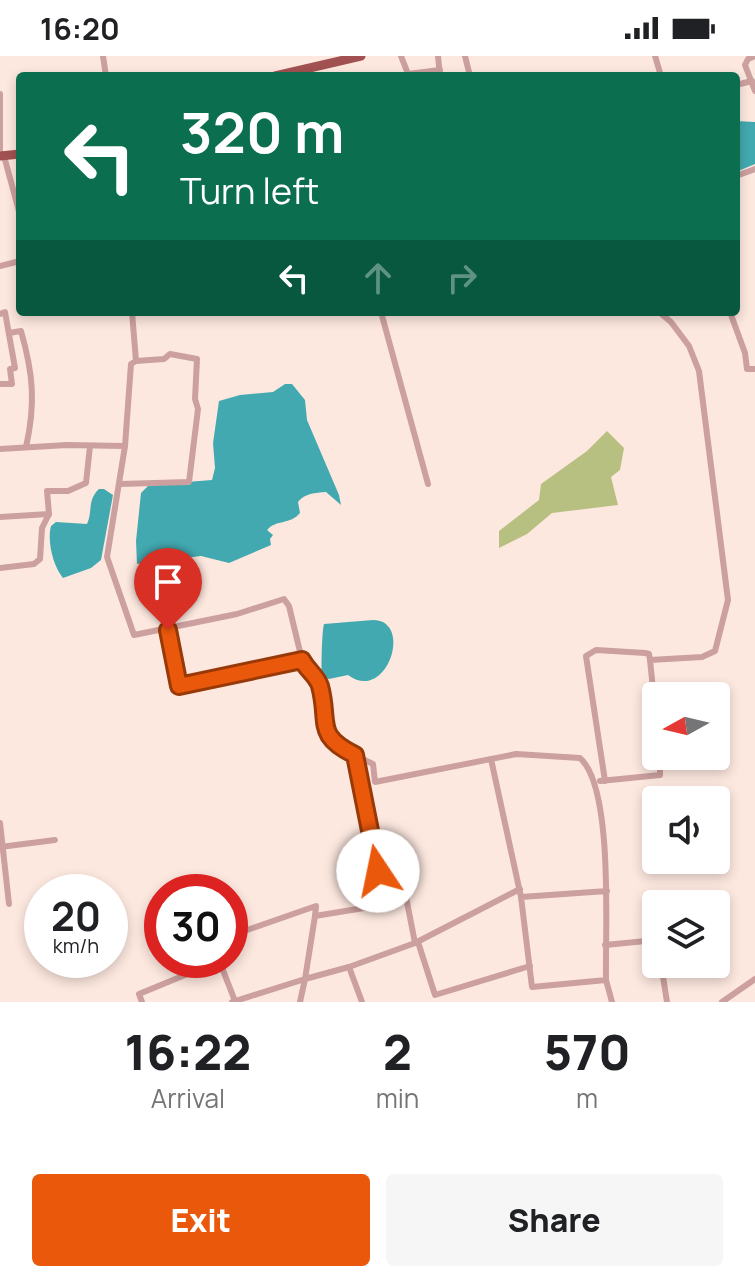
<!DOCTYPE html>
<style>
body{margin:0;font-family:Manrope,sans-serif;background:#f6f6f6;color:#202124;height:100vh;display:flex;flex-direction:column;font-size:30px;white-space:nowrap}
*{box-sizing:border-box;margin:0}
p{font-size:26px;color:#757577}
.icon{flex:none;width:44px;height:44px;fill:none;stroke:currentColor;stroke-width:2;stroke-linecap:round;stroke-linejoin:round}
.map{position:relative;height:946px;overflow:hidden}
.drawer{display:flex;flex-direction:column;background:#fff;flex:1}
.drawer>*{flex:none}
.hud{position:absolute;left:16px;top:16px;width:724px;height:244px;border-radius:8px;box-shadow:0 4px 12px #0003;background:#0b6e4f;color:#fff;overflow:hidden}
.needle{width:52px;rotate:262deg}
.controls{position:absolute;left:642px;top:626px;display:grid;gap:16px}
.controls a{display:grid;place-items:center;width:88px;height:88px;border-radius:8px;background:#fff;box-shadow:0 4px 12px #0003;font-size:40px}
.speed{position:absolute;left:24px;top:818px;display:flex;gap:16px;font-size:40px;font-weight:700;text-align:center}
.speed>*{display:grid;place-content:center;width:104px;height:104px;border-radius:50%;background:#fff;box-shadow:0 4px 12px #0003;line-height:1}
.speed small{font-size:20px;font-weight:400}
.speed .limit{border:12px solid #d22;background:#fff;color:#111}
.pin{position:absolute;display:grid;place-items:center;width:68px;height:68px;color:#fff;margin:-82px -34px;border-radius:50% 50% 50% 0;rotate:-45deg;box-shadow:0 0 8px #0007}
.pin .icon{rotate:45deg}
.me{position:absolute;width:88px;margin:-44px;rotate:349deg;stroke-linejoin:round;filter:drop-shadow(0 0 6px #0008)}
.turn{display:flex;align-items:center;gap:28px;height:168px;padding:0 32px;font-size:36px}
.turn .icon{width:104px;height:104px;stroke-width:2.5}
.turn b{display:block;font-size:56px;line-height:68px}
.lanes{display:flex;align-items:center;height:76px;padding:0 32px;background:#0003;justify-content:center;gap:40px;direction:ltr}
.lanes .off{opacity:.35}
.eta{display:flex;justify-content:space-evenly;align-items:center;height:136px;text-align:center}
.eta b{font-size:48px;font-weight:800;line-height:56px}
.button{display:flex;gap:16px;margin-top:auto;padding:16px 32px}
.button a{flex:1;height:92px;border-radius:8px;background:#ea580c;color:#fff;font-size:32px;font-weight:800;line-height:92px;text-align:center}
.button a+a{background:#f6f6f6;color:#202124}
.status{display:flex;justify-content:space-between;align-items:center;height:56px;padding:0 40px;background:#fff;direction:ltr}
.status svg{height:22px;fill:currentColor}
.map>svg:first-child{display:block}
.green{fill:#b7c080}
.water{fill:#43a9b0}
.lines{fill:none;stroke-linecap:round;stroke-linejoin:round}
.minor{stroke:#cca09e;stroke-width:6}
.trunk{stroke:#a25152;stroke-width:9}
.route-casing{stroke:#983908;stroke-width:20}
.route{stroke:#ea580c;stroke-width:14}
</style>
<div class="status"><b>16:20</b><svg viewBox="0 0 49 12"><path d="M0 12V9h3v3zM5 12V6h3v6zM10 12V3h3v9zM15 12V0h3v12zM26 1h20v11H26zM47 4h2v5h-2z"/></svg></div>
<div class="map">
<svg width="755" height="946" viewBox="0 0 755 946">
<rect width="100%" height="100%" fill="#fde8df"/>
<path class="green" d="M607,375l17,17 -4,22 -9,7 7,28 -66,8 -25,21 -28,14v-17l40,-31 2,-16 46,-33z"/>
<g class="water">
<path d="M736,65l19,1v42l-19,8z"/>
<path d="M285,328h7l13,16 2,20 32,75 2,10 -15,-13c-11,1 -21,1 -28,10l2,11c-10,12 -23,6 -33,17l6,5 -3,4 1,6 -42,18 -28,-7 -64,8 -1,-23 5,-48 8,-8 63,-5 3,-12 -2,-25 6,-42 21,-6 33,-3z"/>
<path d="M99,433h5l9,6 -12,65 -10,8 -28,10c-10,-12 -16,-37 -12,-52l5,-4 31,2c6,-13 0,-24 12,-35z"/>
<path d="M373,564c41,0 14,84 -25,55l-19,4 -7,-3c-1,-8 0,-46 2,-52z"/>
</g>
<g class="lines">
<g class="minor">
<path d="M103,0l3,20"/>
<path d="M401,0l7,18 32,-4"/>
<path d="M438,0l2,20"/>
<path d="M465,0l5,20"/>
<path d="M655,0l6,20"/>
<path d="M755,0l-7,3 -3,6 10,26"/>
<path d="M736,29l16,-4"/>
<path d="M0,38v62"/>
<path d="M4,100l16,59"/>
<path d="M736,120l19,-7"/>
<path d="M0,210l20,-5"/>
<path d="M132,256l4,49 -5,3 -6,82 -18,111 27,78 103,-21 47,-15 5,7 13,54 18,24 6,49 11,14 36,17 2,18 141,-28 64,4c34,30 25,175 26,222l-74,7 -11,-90 86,-6"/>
<path d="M381,256l47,172"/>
<path d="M730,256l15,41 2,16h8"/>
<path d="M0,258l5,-2 10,56 -5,1 2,15h-12"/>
<path d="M9,277l12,-2c12,42 15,72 5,116"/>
<path d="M0,393l67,-4 58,1"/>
<path d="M120,428l69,-2 9,-73 -3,-10 2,-40 -27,-5 -6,5 -28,2"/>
<path d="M0,461l49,-3 -2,-23h21l18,-8 4,-37"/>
<path d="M0,512l34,-4 6,-5 2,-31 7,-14"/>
<path d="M168,574l11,56 123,-26"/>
<path d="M656,662l-6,-58 52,-3 13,-6 13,-51 -29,-229 -10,-25 -18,-24 -12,-10"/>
<path d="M491,703l30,138"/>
<path d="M600,725l60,-6v-19"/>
<path d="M605,725l-19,-125 10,-6 49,3 4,1 1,6"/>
<path d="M0,767l9,81"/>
<path d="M0,791l55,-7"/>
<path d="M230,880l86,-30 -1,10"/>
<path d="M418,886l17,53 95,-29"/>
<path d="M415,887l105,-54"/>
<path d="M605,889l51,-5"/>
<path d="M219,904l16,41"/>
<path d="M661,908l6,38"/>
<path d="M349,911l13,35"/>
<path d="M606,924l6,22"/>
<path d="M142,946l-3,-8 80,-33"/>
<path d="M232,946l73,-23 10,-63 67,-11 -27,-150"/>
<path d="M300,946l5,-23 44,-12 66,-24 -9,-46 -23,3"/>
<path d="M722,946l33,-23"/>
</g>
<g class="trunk">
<path d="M275,20l86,-20"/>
<path d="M0,100l20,-2"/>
</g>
</g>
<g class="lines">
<g class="route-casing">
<path id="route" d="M168,574l11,56 123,-26c5,10 15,16 18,26 10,37 -6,49 35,69l23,116"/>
</g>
<use href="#route" class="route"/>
</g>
</svg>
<div class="controls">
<a><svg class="needle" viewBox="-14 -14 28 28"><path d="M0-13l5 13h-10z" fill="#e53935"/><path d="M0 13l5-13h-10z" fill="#757577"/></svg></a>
<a><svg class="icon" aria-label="sound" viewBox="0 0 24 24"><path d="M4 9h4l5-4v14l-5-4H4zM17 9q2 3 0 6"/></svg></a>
<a><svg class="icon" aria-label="layers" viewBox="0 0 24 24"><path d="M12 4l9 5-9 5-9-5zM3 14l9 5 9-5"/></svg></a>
</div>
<div class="speed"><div>20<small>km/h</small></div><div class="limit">30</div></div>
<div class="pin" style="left:168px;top:574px;background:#d93025"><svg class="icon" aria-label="arrive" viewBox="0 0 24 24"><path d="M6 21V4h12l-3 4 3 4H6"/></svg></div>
<svg class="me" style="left:378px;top:815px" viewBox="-20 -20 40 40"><circle r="19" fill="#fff"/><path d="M0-13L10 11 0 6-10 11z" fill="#ea580c"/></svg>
<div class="hud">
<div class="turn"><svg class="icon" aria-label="left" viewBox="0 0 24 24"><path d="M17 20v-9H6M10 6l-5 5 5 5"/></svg><div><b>320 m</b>Turn left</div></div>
<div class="lanes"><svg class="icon" aria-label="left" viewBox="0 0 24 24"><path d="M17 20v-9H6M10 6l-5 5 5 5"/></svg><svg class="icon off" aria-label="ahead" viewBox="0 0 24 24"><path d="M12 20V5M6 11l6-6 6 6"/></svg><svg class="icon off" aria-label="right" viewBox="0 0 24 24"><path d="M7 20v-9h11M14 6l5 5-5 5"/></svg></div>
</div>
</div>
<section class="drawer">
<div class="eta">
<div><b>16:22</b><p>Arrival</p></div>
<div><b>2</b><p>min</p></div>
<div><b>570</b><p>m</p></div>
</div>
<div class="button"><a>Exit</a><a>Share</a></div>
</section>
